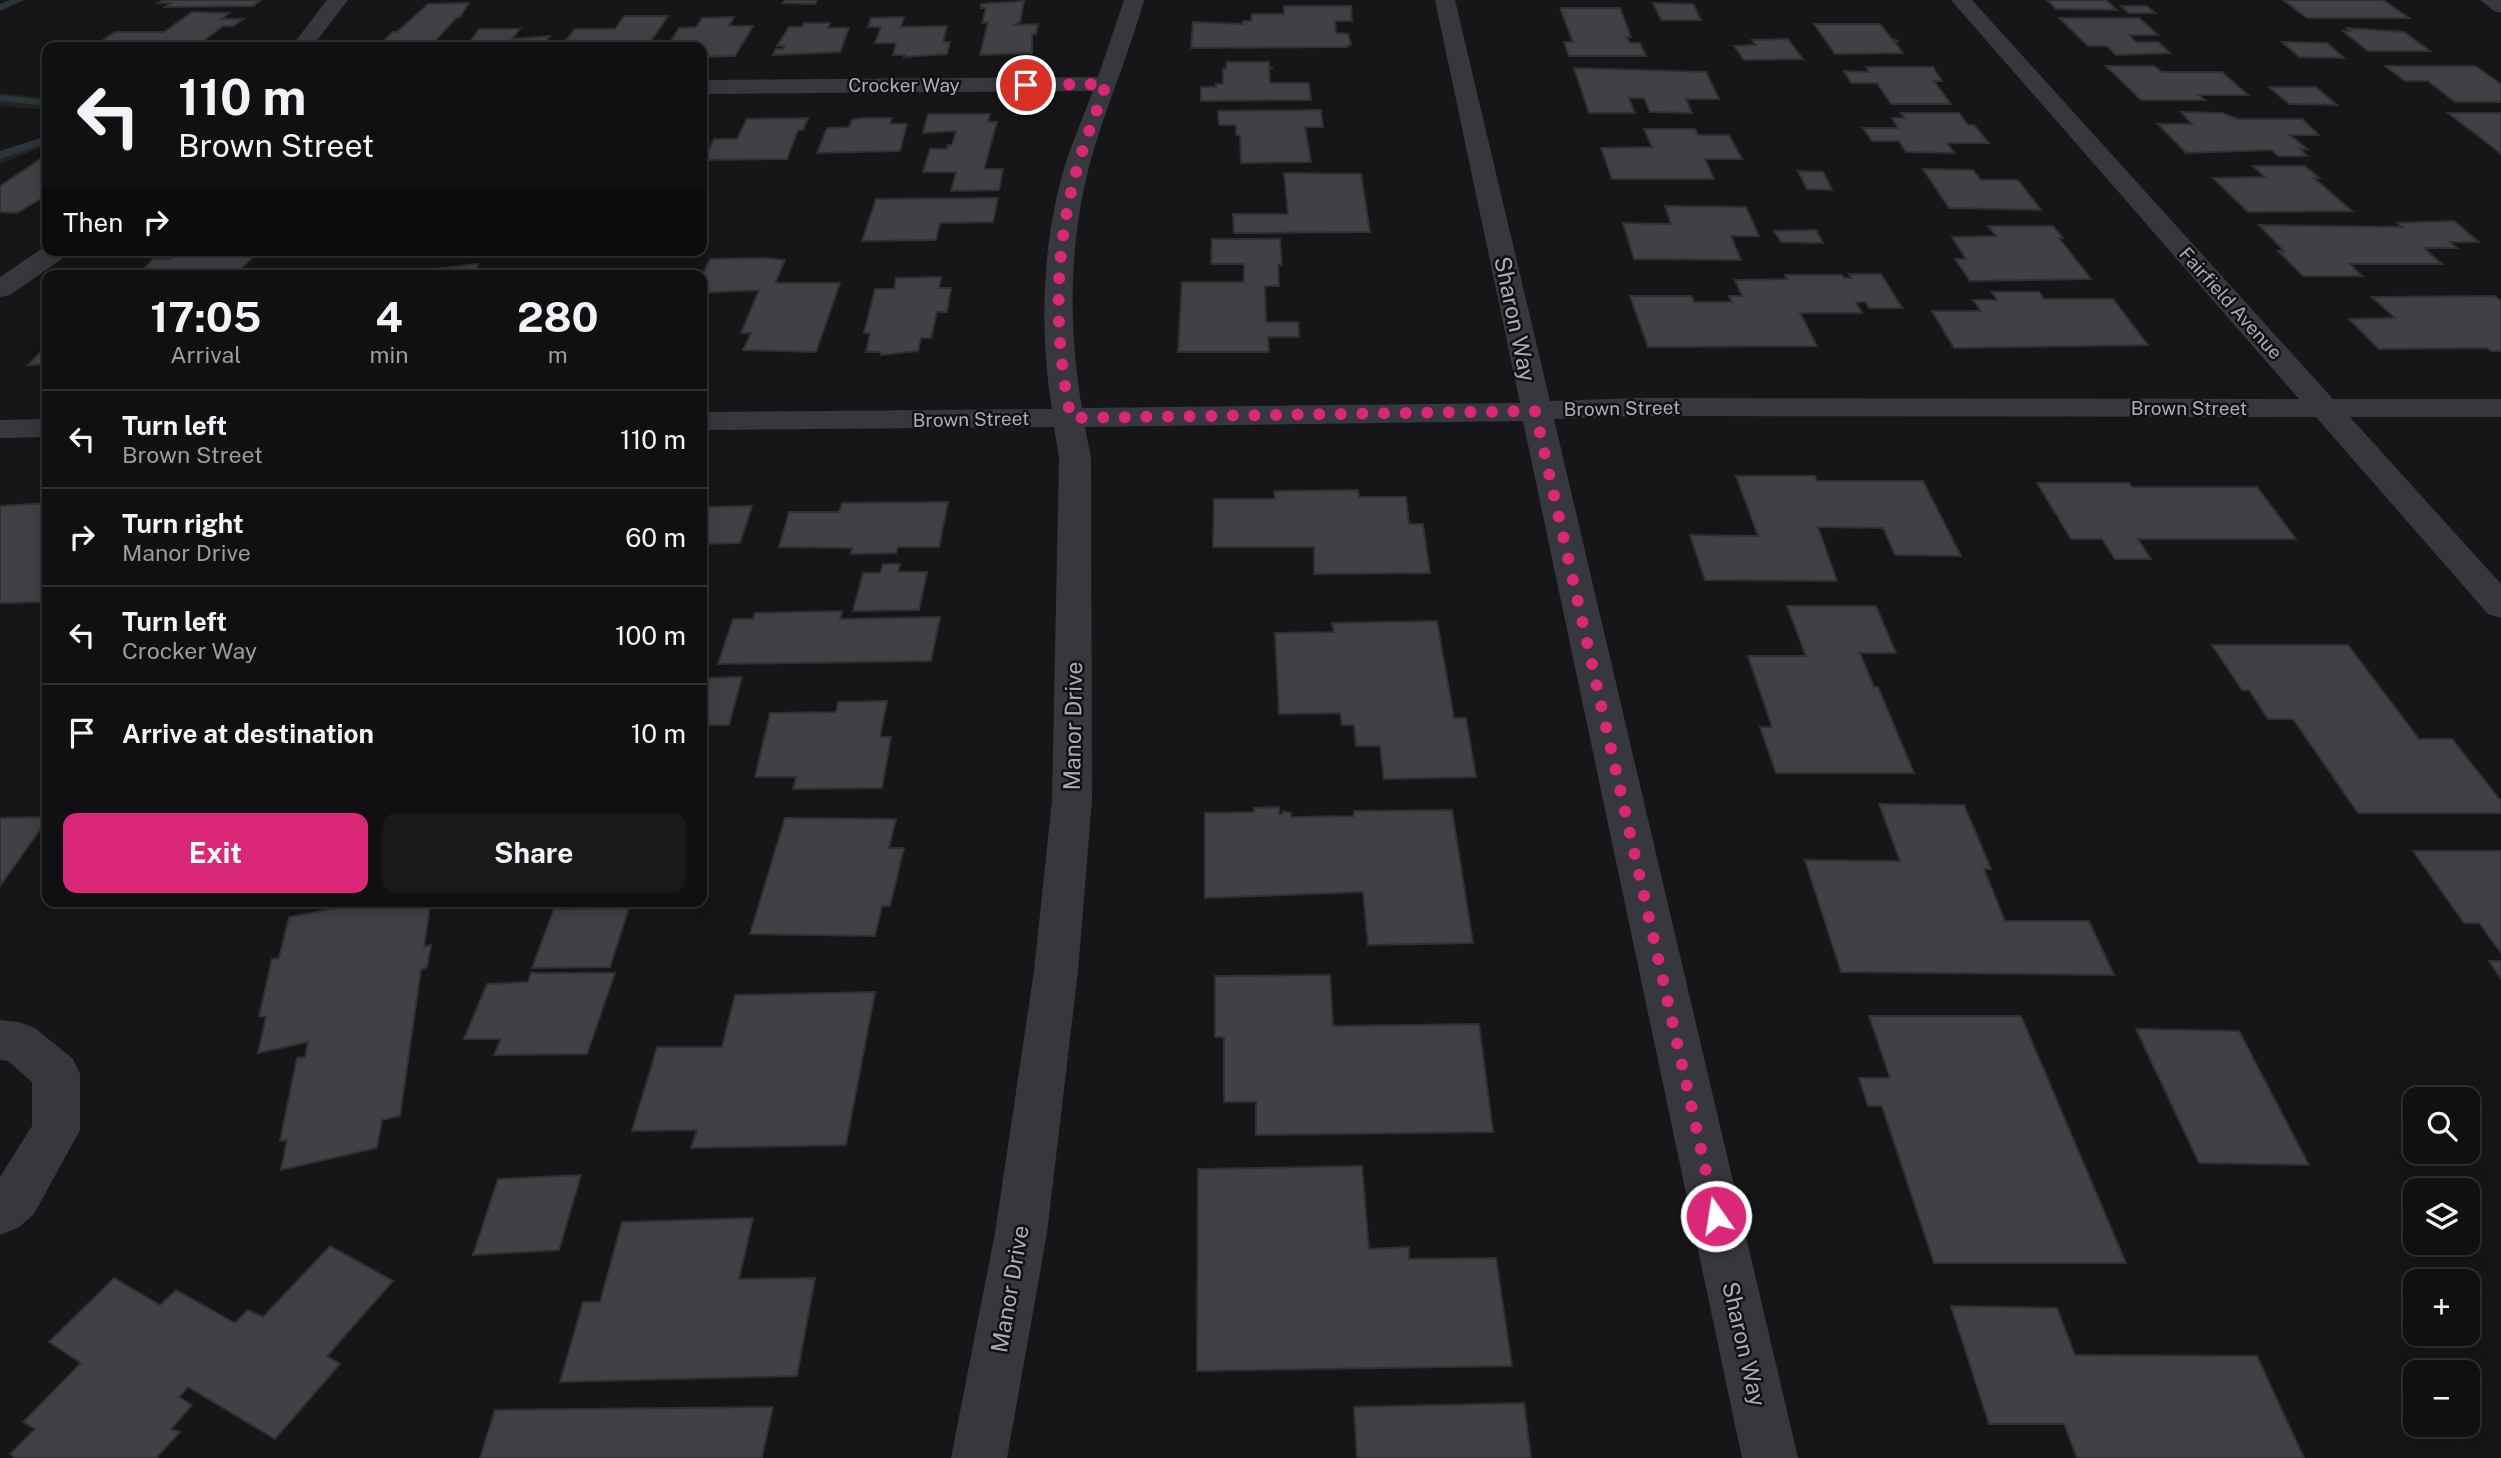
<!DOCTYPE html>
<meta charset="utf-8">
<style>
body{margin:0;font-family:"Public Sans",sans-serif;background:#19191b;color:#f1f3f6;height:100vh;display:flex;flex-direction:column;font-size:26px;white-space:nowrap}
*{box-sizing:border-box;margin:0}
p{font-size:23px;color:#9c9d9f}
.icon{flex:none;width:38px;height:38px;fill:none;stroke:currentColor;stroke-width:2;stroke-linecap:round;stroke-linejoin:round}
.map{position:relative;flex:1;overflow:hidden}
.sheet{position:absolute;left:42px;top:270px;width:665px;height:637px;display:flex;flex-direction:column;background:#101012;border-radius:14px;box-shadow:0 4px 18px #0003,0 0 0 2px #303032}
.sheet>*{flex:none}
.guide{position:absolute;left:42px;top:42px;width:665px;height:214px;border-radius:14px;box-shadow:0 4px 18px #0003,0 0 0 2px #303032;background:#101012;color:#f1f3f6;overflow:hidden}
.buttons{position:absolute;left:2403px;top:1087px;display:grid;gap:14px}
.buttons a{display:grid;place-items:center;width:77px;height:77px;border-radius:14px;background:#101012;box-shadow:0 4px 18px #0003,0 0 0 2px #303032;font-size:35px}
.pin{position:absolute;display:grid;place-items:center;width:60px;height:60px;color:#fff;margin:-30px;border:4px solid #fff;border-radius:50%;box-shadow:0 2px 7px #0007}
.me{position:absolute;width:77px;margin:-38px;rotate:347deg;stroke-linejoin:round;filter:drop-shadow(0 0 5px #0008)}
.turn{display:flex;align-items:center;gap:24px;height:147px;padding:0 21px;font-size:32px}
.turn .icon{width:91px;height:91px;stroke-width:2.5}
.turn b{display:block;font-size:49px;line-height:60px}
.then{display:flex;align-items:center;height:66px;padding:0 21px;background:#0003;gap:14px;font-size:26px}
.eta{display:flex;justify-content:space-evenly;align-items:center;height:119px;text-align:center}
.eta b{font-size:42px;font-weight:700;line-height:49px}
.button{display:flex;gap:14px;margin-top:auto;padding:14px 21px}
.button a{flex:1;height:80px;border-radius:14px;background:#db2777;color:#fff;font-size:28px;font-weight:700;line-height:80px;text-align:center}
.button a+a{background:#19191b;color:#f1f3f6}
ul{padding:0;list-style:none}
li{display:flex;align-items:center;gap:21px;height:98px;padding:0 21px;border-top:2px solid #303032}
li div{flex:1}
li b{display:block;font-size:26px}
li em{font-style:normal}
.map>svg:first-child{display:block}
.green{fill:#1e261f}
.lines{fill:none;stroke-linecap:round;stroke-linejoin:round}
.stream{fill:#2c353c;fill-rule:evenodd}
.building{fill:#404145;stroke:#303034;stroke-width:2}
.minor{fill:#37383d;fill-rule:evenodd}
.route{stroke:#db2777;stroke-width:12;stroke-dasharray:0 21.6}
.labels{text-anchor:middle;stroke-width:5;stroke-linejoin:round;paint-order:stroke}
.far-street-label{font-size:19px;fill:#a8adb8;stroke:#111113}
.street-label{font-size:23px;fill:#a8adb8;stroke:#111113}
</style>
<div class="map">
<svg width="2501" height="1458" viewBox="0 0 2501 1458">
<rect width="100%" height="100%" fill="#161618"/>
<g class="green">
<path d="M0,93l47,5v12l-47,-4z"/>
<path d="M47,136v9l-47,19v-13z"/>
</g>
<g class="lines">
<g class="stream">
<path d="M10,0h14l-24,11v-7z"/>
<path d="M0,95l47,5v6l-47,-5z"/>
<path d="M47,136v7l-47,16v-8z"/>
</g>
</g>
<g class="building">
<path d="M163,0h98l-8,6 -88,1 5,-4h-12z"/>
<path d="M785,0h32l-2,4 -32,-1z"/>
<path d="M2047,0h59l11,10 -61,-1z"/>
<path d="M2283,0h100l26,18h-102z"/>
<path d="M1024,1l-4,21 -7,3 25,-1 -2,10 -4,1v18l-52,2 8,-33 -6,1 4,-15h-5v-4z"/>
<path d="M469,3l-9,14 -4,1 -26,29h-52l14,-15h5l31,-28z"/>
<path d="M1653,3l40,1 8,16h-40z"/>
<path d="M1284,6h67l1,15h-17l1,12 12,1 3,10 -4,3 -156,1 2,-26 50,2v-3h8l1,-7h32z"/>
<path d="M2121,6h26l8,7h-26z"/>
<path d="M1560,8h60l11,29h-4l3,6h10l6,13h-77l-5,-14h9z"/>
<path d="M192,12l37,1 -8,6h22l-10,7h-10l-22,17 -101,-1 15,-10h49z"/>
<path d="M624,16h44l-21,31h-87l15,-18h40z"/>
<path d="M734,17l-5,9h24l-18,30 -33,1v-10h-35l12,-19 17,-1 6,-9z"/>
<path d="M904,17l-3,10 46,-1 -4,16h7l-3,12 -43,3 1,-2h-12l3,-12h-21l6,-16h-13l3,-9z"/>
<path d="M2059,18h80l19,17h-29l7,7h22l12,11 -54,2 -9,-9h-19z"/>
<path d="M804,23h26l-2,5h21l-9,24 -67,3 3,-6h7l2,-3h-8l12,-19h13z"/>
<path d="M1814,24h66l12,15 7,2h-5l9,12 -68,1z"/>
<path d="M2347,28l57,4 26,19h-62l-25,-20h7z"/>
<path d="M479,29h41l-8,10 38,-3 -8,11h-76z"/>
<path d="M1788,39l15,20 -59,1 -10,-14 22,-1 -4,-5z"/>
<path d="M2282,42l45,1 17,15 -45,-1z"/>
<path d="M1227,62h42v5l4,2h-4l1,14h39l2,17 -110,1v-14h15v-3h7v-15h3z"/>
<path d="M2106,66h48l8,6h60l26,23h-49l6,5h-64z"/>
<path d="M2385,66h90l26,18v18h-46l-27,-21h-23z"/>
<path d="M1866,67h67l9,14h-8l17,23h-60l-14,-21h-26l-7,-12 25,1z"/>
<path d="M1574,68l132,4 13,27h-33l6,14 -42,-1 -6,-14h-15l6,15h-46z"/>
<path d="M2269,87h47l21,18 -48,-1z"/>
<path d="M1321,110l2,17h-18l6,35 -70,1 -1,-28h-4v-10h-17l-1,-14z"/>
<path d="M2181,112l41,1 16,6h64l17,16h-29l17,14h-7l7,7h-29l-6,-6 -86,3 -28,-29h34z"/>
<path d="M1901,113h58l9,12h6l15,18h-42l7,10 -48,-1 -7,-11h-27l-9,-13h35l-6,-10h13z"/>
<path d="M2448,113h53v41l-15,-12z"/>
<path d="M928,114h62l-2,8h9l-13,47h19l-4,21 -48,1 5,-19h-33l7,-23h17l1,-4h4l4,-14 -33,2z"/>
<path d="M808,118l-5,12h-5l-11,29 -84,1 11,-21h23l10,-20z"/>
<path d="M862,118h30l-2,6h17l-7,27 -83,2 10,-25 22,-1 3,-7z"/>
<path d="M1644,129h51l3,6h31l13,24h-37l9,20h-102l-11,-31 51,-1z"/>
<path d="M45,156h2v39l-30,18 -17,-1v-26z"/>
<path d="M2253,166h52l14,12h-5l38,33 -104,1 -35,-34 52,-1z"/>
<path d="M1923,169l50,1 8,10h37l23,30 -92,-2z"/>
<path d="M1798,171l25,1 9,18 -25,-1z"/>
<path d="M1284,173l77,1 9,58 -136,1 -1,-19h55z"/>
<path d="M998,198l-5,24 -53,1 -4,17 -74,1 14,-42z"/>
<path d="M1665,206l81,1 13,29h-28l10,24 -107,-1 -11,-36 48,1z"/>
<path d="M2454,221l25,21h-29l7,6h-33l18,16h-92l12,12h-59l-25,-25h6l-25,-26 143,2 -5,-4z"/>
<path d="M1988,226h65l10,12h-4l32,41 -121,2 -15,-22h11l-14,-22 44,-1z"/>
<path d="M1816,230l7,13 -42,-1 -7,-11z"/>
<path d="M1212,239h68l2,26h-4l1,21h-14l1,36h32l1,15h-31l1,15h-91l4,-70h62v-18h-33z"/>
<path d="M282,250l-6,7h-23l-19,18h-96l15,-16h17l7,-8z"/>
<path d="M764,258l21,2 -10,23h65l-24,69 -73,-2 8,-17h-10l18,-43 -57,3v-18l8,-16z"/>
<path d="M478,264l-2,11h-75v-2z"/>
<path d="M1849,274h32l21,34h-33l-3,-6h-10l6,11h-62l17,33 -169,1 -18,-51h61l3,6h38l-3,-6h13l-7,-16 52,-1 -2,-4h57l2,3h8z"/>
<path d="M941,277l-2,11h12l-4,24h-10l-6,26h-10l-3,13 -37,4v-3h-15l4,-19h-6l11,-44h19l2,-11z"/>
<path d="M1992,292h47l5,7h69l35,46 -194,3 -22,-37h49l-8,-11h24z"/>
<path d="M2495,296l6,5v50h-10l-4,-3 -108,1 -30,-30 46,-1 -23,-21z"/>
<path d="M47,345v19l-19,1z"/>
<path d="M1736,476h79l2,5h106l38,75 -66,-1 -12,-27 -65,-1 19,54 -132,-1 -15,-45 68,1z"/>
<path d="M2037,483h92l3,4h125l39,52h-158l13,20h-36l-13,-20h-31z"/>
<path d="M1358,490l1,7h47l3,27h14l7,49 -116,1v-27h-101l1,-48h61l-1,-8z"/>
<path d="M948,502l-9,45h-41l-2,6 -45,1 1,-6 -73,-1 10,-35h50l3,-9z"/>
<path d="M47,503v94l-4,5 -43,1v-97z"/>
<path d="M752,506l-12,37 -38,1v-37z"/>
<path d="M883,564h17l-2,8h29l-8,38 -66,1 10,-38h17z"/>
<path d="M1787,606h89l20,47h-36l14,34h4l36,86h-138l-16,-46h12l-24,-71h58z"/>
<path d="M842,611l-2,8 100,-2 -9,44 -213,3 15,-45h20l2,-6z"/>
<path d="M1437,621l17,97h12l10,59 -92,2 -4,-33h-24l-2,-21h-12l-2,-12 -61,1 -4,-81 59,-1 -2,-9z"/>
<path d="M2212,645h136l71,94h33l49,62v12h-143l-65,-94h-25l-19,-29h-7z"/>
<path d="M742,677l-13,48h-27v-47z"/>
<path d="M887,701l-7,36h11l-9,51 -89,1 3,-12h-41l15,-64 66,-1 2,-10z"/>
<path d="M1879,804l85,1 27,64h-7l21,52h84l25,54 -273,-3 -36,-112 95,1z"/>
<path d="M1279,807v7h4v-3l8,2v4l63,-1v-5l98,-1 21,133 -105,2 -5,-53 -158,6v-85l49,-1v-4z"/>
<path d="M47,817v3l-47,66v-68z"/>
<path d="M785,818l111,1 -7,29h15l-14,58h-8l-7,30 -125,-2z"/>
<path d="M2413,851h88v102l-22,-30h-15z"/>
<path d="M373,901h58l-7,46 7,-2 -4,22 -6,3 -21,146 -18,4 -5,28 -96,22 6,-30 -7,1 17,-83 8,-1 3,-15 -50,11 8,-36 -7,-1 13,-57 7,-1 10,-41z"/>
<path d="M629,908l-19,59 -78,1 22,-59z"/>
<path d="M2489,961h12v18z"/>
<path d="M531,973h84l-28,81 -93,1 7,-16h-37l23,-55 41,-2z"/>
<path d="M1330,975l3,51 146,-2 14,108 -237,3v-33h-32v-65h-9v-61z"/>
<path d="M875,992l-29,153 -155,3 6,-18 -65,1 25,-84h65l13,-52z"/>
<path d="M1869,1016h152l105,247h-192l-52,-157h-14l-9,-28h31z"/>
<path d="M2136,1029l103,2 70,134 -110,-2z"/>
<path d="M1362,1166l7,83 40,-2v12l87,-1 16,108 -315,5 1,-202z"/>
<path d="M581,1175l-22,75 -86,5 25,-76z"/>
<path d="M753,1218l-14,61 76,-1 -18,98 -237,6 23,-80h17l22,-80z"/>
<path d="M330,1246l63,35 -66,75 13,8 -65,75 -87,-52 -9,10 13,8 -21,24 9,3 -24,26h-141l-5,-4 25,-25 -12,-7 58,-59 -32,-21 65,-64 46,27 16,-15 59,33 13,-13 15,7z"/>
<path d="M1951,1306l106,2 18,47 182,1 47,102h-227l-13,-34h-75z"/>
<path d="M1524,1403l7,55h-174l-3,-51z"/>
<path d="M773,1407l-11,51h-282l15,-48z"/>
</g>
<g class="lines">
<g class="minor">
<path d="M327,0h21l-36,47h-21z"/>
<path d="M1124,0h20c-15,55 -39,108 -54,163 -21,80 -22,165 -8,245l438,-5 -85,-403h20l95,401 88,-3 661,1 -348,-399h21l361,399h168v18h-151l151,167v34l-13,-4 -172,-197 -678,-1 -84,3 244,1039h-56l-219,-1037 -438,6 6,31 1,342 -14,171 -31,262 -40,225h-56l44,-225 39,-262 18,-171 7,-342 -5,-31 -352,3v-18l350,-3c-13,-81 -10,-169 14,-247 8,-24 18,-48 27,-71l-391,3v-14l396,-3z"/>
<path d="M2480,0h21v13l-7,-2z"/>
<path d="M47,245v5h23l-4,6 -56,39 -10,2v-20z"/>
<path d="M47,419v18l-47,1v-18z"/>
<path d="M0,1020l19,2 16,6 38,31 7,15v56l-46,84 -16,14 -18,7v-58l32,-51v-44l-24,-21 -8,-1z"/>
</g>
</g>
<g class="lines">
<path class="route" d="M1026,85l80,-1c-9,27 -20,53 -28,81 -24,83 -25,168 -7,253l464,-7 181,805"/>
</g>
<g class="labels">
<g class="far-street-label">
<text x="904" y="92">Crocker Way</text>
<text transform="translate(2231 303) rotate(48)" y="7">Fairfield Avenue</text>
<text transform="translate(1622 408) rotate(-1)" y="7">Brown Street</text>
<text x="2189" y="415">Brown Street</text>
<text transform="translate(971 419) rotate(-1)" y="7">Brown Street</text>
</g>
<g class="street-label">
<text transform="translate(1515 319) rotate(78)" y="8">Sharon Way</text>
<text transform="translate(1073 726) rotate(-89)" y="8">Manor Drive</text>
<text transform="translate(1010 1289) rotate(-80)" y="8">Manor Drive</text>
<text transform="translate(1744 1344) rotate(77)" y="8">Sharon Way</text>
</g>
</g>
</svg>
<div class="buttons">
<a><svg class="icon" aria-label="search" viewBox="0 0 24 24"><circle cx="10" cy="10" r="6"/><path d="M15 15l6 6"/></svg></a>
<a><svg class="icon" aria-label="layers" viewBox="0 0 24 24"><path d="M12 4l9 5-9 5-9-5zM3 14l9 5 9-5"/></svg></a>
<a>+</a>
<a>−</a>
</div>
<div class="pin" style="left:1026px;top:85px;background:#d93025"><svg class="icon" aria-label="arrive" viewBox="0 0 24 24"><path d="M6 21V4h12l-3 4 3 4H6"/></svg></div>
<svg class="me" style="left:1716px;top:1216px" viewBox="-20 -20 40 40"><circle r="17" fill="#db2777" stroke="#fff" stroke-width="3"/><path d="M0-11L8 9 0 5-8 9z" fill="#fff"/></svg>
<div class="guide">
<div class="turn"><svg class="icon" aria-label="left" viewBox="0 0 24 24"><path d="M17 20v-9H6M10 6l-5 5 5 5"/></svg><div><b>110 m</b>Brown Street</div></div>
<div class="then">Then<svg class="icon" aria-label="right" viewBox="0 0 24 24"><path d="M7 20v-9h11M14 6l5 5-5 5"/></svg></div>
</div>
<section class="sheet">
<div class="eta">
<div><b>17:05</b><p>Arrival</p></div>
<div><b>4</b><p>min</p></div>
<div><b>280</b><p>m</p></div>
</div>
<ul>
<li><svg class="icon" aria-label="left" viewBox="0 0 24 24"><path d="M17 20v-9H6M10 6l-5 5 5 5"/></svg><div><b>Turn left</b><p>Brown Street</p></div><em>110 m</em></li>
<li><svg class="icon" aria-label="right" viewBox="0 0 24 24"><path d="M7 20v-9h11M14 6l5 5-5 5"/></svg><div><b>Turn right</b><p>Manor Drive</p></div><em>60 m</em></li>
<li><svg class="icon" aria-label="left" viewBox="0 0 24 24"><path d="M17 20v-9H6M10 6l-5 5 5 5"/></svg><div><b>Turn left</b><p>Crocker Way</p></div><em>100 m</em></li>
<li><svg class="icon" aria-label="arrive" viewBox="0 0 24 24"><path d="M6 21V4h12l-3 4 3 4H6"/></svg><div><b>Arrive at destination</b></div><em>10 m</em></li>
</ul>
<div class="button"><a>Exit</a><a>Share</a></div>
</section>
</div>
